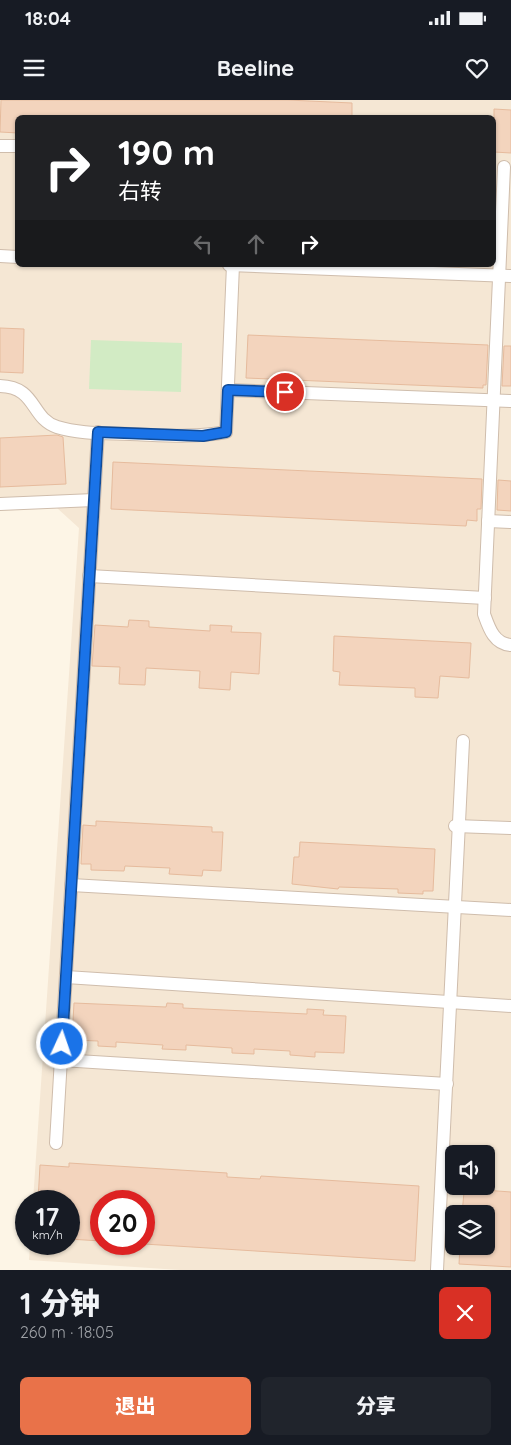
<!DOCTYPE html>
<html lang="zh">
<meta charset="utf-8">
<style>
body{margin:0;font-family:Quicksand,"Noto Sans SC",sans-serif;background:#20242c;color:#f1f3f6;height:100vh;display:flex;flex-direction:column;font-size:19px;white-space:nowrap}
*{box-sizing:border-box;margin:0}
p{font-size:16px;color:#9ea1a6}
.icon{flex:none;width:28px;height:28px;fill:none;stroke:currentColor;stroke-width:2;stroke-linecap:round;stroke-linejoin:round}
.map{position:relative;height:1170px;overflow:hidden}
.drawer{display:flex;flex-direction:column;background:#171b24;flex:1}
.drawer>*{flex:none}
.guide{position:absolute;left:15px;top:15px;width:481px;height:152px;border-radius:8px;box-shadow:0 1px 4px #0004;background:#202124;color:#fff;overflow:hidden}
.buttons{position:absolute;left:445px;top:1045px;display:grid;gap:10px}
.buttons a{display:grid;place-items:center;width:50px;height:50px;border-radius:8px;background:#171b24;box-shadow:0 1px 4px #0004;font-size:25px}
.speed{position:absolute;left:15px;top:1090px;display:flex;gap:10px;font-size:25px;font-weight:700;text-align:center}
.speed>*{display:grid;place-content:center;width:65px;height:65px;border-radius:50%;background:#171b24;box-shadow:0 1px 4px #0004;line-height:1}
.speed small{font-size:12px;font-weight:400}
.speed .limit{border:8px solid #d22;background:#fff;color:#111}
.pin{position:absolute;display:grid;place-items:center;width:42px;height:42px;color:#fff;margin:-21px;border:2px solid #fff;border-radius:50%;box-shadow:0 1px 5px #0007}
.me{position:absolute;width:55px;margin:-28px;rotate:3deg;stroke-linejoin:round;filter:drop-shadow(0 0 4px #0008)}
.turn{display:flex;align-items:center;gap:18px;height:105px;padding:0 20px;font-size:22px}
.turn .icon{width:65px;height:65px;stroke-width:2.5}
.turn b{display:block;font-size:35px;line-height:42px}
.lanes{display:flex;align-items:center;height:48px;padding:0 20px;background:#0003;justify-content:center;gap:25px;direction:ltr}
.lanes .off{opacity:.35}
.round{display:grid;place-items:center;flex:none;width:52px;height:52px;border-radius:8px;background:#20242c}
.summary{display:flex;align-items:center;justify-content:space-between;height:85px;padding:0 20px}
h1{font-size:30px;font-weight:800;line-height:38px}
.cta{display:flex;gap:10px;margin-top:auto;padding:10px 20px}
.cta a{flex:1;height:58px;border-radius:8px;background:#e97249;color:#fff;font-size:20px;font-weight:800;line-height:58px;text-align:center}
.cta a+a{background:#20242c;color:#f1f3f6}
.status{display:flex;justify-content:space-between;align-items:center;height:35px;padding:0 25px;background:#171b24;direction:ltr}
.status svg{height:14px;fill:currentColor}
header{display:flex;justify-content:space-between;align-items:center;height:65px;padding:0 20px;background:#171b24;font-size:22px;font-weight:800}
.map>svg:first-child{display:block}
.residential{fill:#f5e7d4;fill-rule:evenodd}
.green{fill:#d2ebc4}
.building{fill:#f3d4bd;stroke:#e6bb9d}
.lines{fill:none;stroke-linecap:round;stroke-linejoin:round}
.lane-casing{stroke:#cfbdac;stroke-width:14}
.lane{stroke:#fff;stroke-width:12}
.route-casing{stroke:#114b97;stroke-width:12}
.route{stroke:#1a73e8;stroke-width:9}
</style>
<div class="status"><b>18:04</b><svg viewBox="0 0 49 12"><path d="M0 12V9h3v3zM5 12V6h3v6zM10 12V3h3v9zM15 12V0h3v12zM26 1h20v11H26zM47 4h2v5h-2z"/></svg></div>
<header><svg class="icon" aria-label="menu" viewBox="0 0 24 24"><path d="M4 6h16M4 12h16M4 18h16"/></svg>Beeline<svg class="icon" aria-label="heart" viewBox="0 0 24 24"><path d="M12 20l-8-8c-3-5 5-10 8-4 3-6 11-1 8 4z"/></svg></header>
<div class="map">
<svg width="511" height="1170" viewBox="0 0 511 1170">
<rect width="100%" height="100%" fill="#fdf5e6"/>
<path class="residential" d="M0,0h511v1170h-331l-151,-10 1,-16h39v-43h-36l46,-673 -22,-20 -57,2zM18,18h476v147h-476zM454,1054h32v32h-32zM101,1101h43v43h-43zM454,1114h32v32h-32z"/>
<path class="green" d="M91,240l91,3 -1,49 -92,-3z"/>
<g class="building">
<path d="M1,0h287l64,3v15h-334v15l-18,-1z"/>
<path d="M494,9l17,1v43l-17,-1z"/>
<path d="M0,228l24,1 -1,44 -23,-1z"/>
<path d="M248,235l240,10 -2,40h-3v3l-237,-10z"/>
<path d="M504,246h7v40h-9z"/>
<path d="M57,335l6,2 3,47 -66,3v-49z"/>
<path d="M113,362l369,17 -1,30h-4v12l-10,-1 -1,6 -355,-17z"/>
<path d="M498,380l13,1v30l-14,-1z"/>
<path d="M129,520l20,1v6l61,4v-6l22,1 -1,6 30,1 -2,41 -28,-2 -1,18 -31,-2 1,-17 -54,-3 -1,17 -26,-1 1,-17 -28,-1 3,-41 33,2z"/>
<path d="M334,536l137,7 -2,35 -29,-2 -2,22 -23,-1v-9l-76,-3 1,-13 -7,-1z"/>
<path d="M96,721l116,6v5h11l-2,39 -18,-1 -1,6 -33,-2 1,-6 -45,-2 -1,5 -33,-1v-6h-10l2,-39 13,1z"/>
<path d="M300,742l135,7 -2,42h-10v3l-25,-1v-4l-59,-2 -1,2 -46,-5 2,-27h5z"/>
<path d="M74,903l92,4 1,-4 16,1v4l124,6v-5l17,1 -1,5 23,1 -2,37 -29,-1v5l-25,-2v-4l-36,-2v5l-22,-1v-5l-46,-3v5l-24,-1 1,-4 -47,-3v5l-18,-1v-5l-26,-1z"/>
<path d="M69,1063l158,10v4l33,2 1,-3 158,10 -4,75 -271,-17v-43h-43v40l-32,-2v-38h-31l2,-36 29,2z"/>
<path d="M471,1089l40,3v75l-52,-3 1,-18h26v-32h-24l2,-22h6z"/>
</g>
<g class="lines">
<g class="lane-casing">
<g id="lane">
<path d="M0,46h18"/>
<path d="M504,67l-20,447c5,14 10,30 27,31"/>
<path d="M0,156l18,1"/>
<path d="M229,165l282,11"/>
<path d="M0,286c37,1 30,32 57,41 22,7 49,6 73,7 32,1 64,4 96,-2l7,-167"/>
<path d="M228,290l283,11"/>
<path d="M0,404l94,-4"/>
<path d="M488,421l23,1"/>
<path d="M89,476l396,22"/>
<path d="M455,726l56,2"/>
<path d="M71,785l440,25"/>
<path d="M66,877l445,29"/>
<path d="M61,960l386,24"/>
<path d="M56,1043l42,-711"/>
<path d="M437,1170l26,-529"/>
</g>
</g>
<use href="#lane" class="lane"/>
</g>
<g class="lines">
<g class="route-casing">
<path id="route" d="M62,944l36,-612 105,4 23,-4 2,-42 57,2"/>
</g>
<use href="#route" class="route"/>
</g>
</svg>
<div class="buttons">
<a><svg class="icon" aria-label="sound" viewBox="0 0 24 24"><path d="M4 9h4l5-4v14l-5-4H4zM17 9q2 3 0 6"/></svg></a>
<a><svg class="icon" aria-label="layers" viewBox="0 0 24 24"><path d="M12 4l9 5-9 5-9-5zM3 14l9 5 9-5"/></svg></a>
</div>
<div class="speed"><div>17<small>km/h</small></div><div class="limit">20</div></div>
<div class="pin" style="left:285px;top:292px;background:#d93025"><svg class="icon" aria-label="arrive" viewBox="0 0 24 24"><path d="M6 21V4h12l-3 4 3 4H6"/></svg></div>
<svg class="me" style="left:62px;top:944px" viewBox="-20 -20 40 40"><circle r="17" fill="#1a73e8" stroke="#fff" stroke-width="3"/><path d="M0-11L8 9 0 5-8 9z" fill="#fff"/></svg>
<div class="guide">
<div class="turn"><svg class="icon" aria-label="right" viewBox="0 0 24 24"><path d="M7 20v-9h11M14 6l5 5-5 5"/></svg><div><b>190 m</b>右转</div></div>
<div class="lanes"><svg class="icon off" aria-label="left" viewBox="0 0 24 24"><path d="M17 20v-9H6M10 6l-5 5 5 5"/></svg><svg class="icon off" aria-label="ahead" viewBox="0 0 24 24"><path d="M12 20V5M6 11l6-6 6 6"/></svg><svg class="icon" aria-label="right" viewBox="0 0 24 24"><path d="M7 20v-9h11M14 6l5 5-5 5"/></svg></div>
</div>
</div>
<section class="drawer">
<div class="summary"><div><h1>1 分钟</h1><p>260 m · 18:05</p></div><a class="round" style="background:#d93025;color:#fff"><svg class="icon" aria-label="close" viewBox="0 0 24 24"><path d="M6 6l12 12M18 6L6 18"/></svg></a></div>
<div class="cta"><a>退出</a><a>分享</a></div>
</section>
